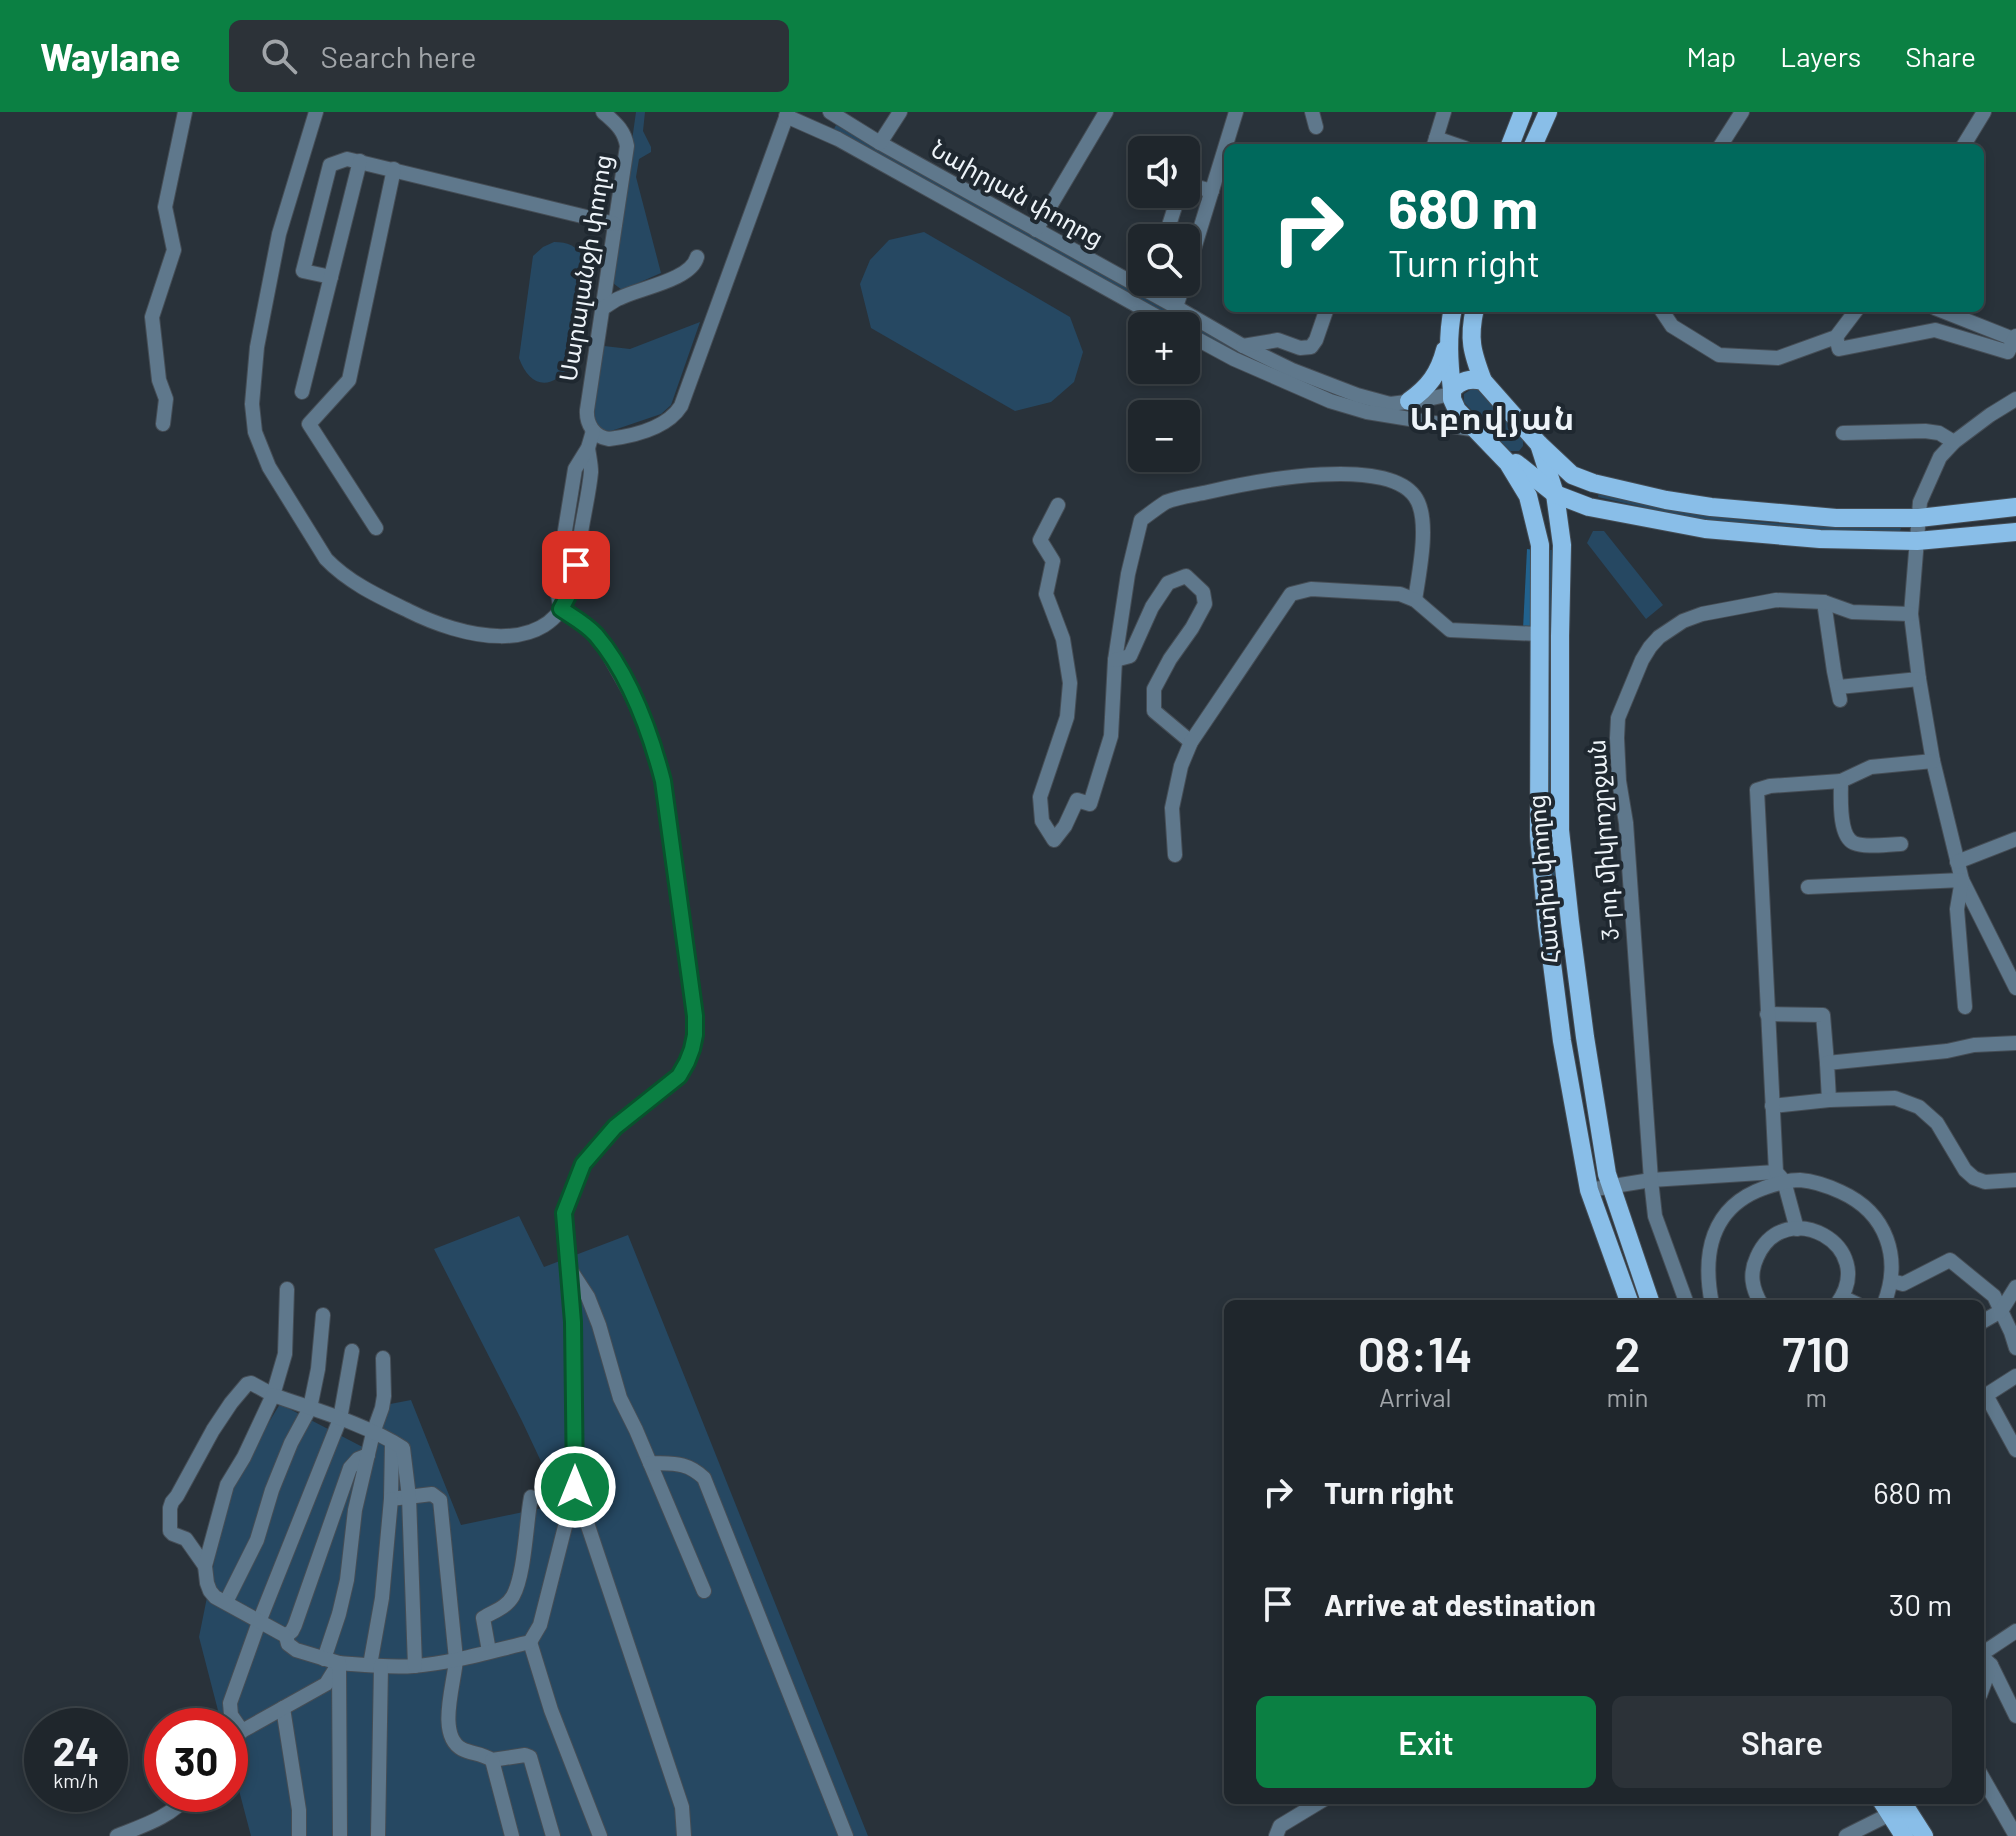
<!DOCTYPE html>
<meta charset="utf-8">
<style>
body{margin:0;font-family:Barlow,"Noto Sans Armenian",sans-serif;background:#2c3238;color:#f1f3f6;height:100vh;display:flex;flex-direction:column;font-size:30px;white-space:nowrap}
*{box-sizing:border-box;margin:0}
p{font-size:26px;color:#a1a5a9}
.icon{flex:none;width:44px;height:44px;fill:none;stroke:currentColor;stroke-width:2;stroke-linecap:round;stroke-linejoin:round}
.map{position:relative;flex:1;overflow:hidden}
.side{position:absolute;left:1224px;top:1188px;width:760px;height:504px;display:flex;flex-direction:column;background:#1f262c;border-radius:12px;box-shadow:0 4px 12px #0003,0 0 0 2px #3c4348}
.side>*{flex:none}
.guide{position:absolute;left:1224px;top:32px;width:760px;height:168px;border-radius:12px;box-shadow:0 4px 12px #0003,0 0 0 2px #3c4348;background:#00695c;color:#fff;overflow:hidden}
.tools{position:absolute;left:1128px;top:24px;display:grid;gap:16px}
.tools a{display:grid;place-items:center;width:72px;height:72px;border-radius:12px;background:#1f262c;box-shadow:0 4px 12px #0003,0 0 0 2px #3c4348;font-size:40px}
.speed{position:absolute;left:24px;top:1596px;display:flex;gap:16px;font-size:40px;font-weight:700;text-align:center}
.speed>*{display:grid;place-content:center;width:104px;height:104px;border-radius:50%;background:#1f262c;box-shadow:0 4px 12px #0003,0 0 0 2px #3c4348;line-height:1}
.speed small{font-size:20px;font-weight:400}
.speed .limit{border:12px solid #d22;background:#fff;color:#111}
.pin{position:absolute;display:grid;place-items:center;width:68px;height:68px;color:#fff;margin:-34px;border-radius:16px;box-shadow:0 4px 12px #0006}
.me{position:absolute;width:88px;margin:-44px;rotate:0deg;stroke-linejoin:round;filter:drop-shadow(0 0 6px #0008)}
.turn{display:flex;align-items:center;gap:28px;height:168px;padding:0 32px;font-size:36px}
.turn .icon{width:104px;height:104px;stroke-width:2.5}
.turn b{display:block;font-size:56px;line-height:68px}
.eta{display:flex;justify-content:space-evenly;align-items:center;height:136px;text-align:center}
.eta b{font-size:48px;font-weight:600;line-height:56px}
.action{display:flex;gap:16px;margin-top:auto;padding:16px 32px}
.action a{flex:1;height:92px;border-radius:12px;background:#0b8043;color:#fff;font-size:32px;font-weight:600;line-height:92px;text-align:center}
.action a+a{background:#2c3238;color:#f1f3f6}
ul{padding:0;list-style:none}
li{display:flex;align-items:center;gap:24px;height:112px;padding:0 32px}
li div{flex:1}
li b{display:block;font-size:30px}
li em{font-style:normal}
header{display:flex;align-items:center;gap:48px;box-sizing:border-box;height:112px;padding:0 40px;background:#0b8043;color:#fff}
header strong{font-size:38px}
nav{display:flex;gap:44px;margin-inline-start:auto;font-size:28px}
.search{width:560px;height:72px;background:#2c3238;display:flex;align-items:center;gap:20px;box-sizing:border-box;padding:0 28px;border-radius:12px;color:#a1a5a9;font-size:30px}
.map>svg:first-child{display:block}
.green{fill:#264862}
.forest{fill:#21628e}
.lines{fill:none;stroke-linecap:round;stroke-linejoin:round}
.minor-casing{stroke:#454d55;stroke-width:16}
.major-casing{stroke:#454d55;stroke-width:20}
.minor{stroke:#5f788c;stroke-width:14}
.major{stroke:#89bee8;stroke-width:18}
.route-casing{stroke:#07532c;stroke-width:20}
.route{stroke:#0b8043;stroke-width:14}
.labels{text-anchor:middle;stroke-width:8;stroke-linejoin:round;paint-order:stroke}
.street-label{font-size:24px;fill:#eef4f9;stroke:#1f2830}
.district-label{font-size:32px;font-weight:bold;letter-spacing:2px;fill:#eef4f9;stroke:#1f2830}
</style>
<header>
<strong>Waylane</strong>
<div class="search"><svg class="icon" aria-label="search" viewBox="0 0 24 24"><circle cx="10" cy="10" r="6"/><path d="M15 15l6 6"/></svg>Search here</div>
<nav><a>Map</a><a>Layers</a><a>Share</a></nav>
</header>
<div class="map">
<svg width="2016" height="1724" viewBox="0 0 2016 1724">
<rect width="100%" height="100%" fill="#29323a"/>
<g class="green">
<path d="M636,0h9l-2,19 8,16v5l-12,7 -3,18 25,96 -39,17 -9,-7 1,-14z"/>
<path d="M836,13l397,223 132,56 -25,-5 -107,-47 -399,-223z"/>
<path d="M924,120l146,85 13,35 -9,30 -23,20 -36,9 -144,-83 -11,-44 10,-24 19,-20z"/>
<path d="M554,130c17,0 25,6 32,21l-15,100c-18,28 -41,26 -52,-5l14,-102 10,-9z"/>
<path d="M700,210l-29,83 -10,9 -50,17c-9,0 -14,-3 -19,-10l12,-75 26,3z"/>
<path d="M1473,276l5,2 45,49v7l-4,5h-10l-45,-49v-8z"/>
<path d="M1599,380c40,10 80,19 122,25 59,9 120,10 180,11l-1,3c-59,1 -121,-1 -180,-9 -41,-6 -82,-16 -122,-25z"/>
<path d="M1593,419h11l59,74 -17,14 -59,-76z"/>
<path d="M1549,438h4l-4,133 3,116 4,76 -2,1 -2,-2 -4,-57 -3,-132z"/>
<path d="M519,1104l25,51 84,-32 240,601h-617l-21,-80v-30h-8l-23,-89 30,-149 51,-84 96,50 9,-49 26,-5 50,125 100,-21 -39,-83 -88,-172z"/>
</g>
<path class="forest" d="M1527,437l8,1 -3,79h-9z"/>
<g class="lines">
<g class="minor-casing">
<g id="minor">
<path d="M316,0l-37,122 -22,113 -5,57 3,28 14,35 57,92c23,24 54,38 83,52 50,25 140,50 163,-24 5,-15 5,-33 8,-48 3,-22 9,-45 11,-67 0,-8 -2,-16 -3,-24"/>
<path d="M603,0c12,11 21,17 24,34l-40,264c-1,14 7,27 22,29 24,-3 58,-11 72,-33l107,-294"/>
<path d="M830,0l50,31 296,164 67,39 49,24 65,25 33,9 33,-4 28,-6"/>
<path d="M1312,0l4,15"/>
<path d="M786,4l52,23 336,187"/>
<path d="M1436,26l29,10"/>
<path d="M880,31l20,-31"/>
<path d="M1433,36l11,-36"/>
<path d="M1719,36l23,-36"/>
<path d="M1962,36l22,-36"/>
<path d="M1186,72l26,7"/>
<path d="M1036,118l70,-118"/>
<path d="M1165,126l14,-44"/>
<path d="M1186,163l50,-163"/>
<path d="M331,165l-28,-6 27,-106 17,-6 268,65"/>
<path d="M1176,195l8,-25"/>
<path d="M603,196c6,-3 11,-8 17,-10 20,-10 71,-18 77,-41"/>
<path d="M1660,196l12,18 47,29 59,3 58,-21 22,-29"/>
<path d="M1935,196l81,32"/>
<path d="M1186,221l48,26 96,42 37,11 110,18"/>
<path d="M1836,225l3,12 96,-19 73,22 8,-16"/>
<path d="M1243,234l35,-6 22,8 11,-1 5,-7 11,-32"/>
<path d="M302,280l58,-231"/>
<path d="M2016,287l-26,16 -36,27 -14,15 -20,45 -9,112 8,65 14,82 29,119 54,108"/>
<path d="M163,312l3,-25 -7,-19 -7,-63 22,-67 -9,-43 20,-95"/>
<path d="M1843,321l82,-2 14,2 15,9"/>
<path d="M1058,393l-18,35 13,21 -7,33 17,45 7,44 -3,34 -27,80 2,24 12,19 11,-14 12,-26 13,4 21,-68 4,-76 13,-86 13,-54c8,-6 17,-13 25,-18 12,-5 29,-7 42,-10 43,-10 188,-40 210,10 11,24 1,71 -3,98"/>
<path d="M376,416l-67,-104 40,-44 45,-211"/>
<path d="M1824,490l10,69 6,29"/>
<path d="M1115,548l15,-4 22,-49 16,-24 18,-7 17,16 2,12 -13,24 -22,31 -16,30v22l37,31"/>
<path d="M1839,575l80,-8"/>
<path d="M1901,732c-12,0 -36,4 -47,-1 -16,-7 -13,-46 -13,-62l30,-14 62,-6"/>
<path d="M1175,743l-3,-47 9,-42 10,-24 100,-148 20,-5 89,5 15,6 35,30 88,4"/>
<path d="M1957,750l59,-23"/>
<path d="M1808,775l154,-7 -5,29 8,98"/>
<path d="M1767,902l56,1 4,48"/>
<path d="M1829,988l-2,-37 120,-12 27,-6 42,-2"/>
<path d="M1772,994l57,-6 66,-2 24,9 18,16 28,47 9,8 11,4 31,-2"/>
<path d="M1589,1078l62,-10 125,-8"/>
<path d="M1797,1117l-13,-48 -8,-9 -19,-382 13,-4 71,-5"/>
<path d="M571,1159l17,26 11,28 21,73 16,32 68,161"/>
<path d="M1892,1169l11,3 47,-24 44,36 17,36 5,16"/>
<path d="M1842,1185l15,7"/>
<path d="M1687,1192l-32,-88 -4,-36 -25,-357 -7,-42 -2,-43 1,-20 24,-58 8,-13 9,-10 24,-16 19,-7 74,-14 48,2 28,10 59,2"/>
<path d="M1712,1192c-10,-50 -1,-97 52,-116 12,-4 23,-8 36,-8 14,1 28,6 41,12 46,21 61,66 43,112"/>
<path d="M1761,1192c-9,-16 -12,-30 -4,-47 28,-63 123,-11 80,47"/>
<path d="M1980,1211l21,-12 15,-24"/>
<path d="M1986,1283l30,55"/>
<path d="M1980,1287l36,-23"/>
<path d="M392,1330l-1,57 41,-5 8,6 16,159c-1,23 -20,76 6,90 10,5 19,4 30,11l33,-5 5,2 23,79"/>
<path d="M650,1351c23,1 36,-2 54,15l142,358"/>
<path d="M575,1375l107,320 2,29"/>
<path d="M205,1454l-19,-27 -13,-5 -3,-3v-23l2,-6 5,-6 36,-66 18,-27 16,-19 4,-1 22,12 12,-41 2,-65"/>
<path d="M226,1490l31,-62 15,-50 19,-47 19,-35 8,-39 5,-54"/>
<path d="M286,1524l6,-5 3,-6 55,-157 8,-9 10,-4"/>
<path d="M530,1530l21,68 49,126"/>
<path d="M489,1539l-6,-33c11,-7 23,-10 30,-22 12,-22 13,-73 18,-99"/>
<path d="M1980,1543l36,-24"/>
<path d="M1981,1544l10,9 25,51"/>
<path d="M324,1547l15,-45 8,-34 8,-70 18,-77 9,-25 2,-12 -1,-38"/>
<path d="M370,1553l12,-67 9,-99"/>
<path d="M1980,1583l11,-30"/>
<path d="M283,1596l16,102v26"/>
<path d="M242,1619l-11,-16 -1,-12 29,-81 81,-203 12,-68"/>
<path d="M230,1630l12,-11 84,-47 13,-21c25,2 50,5 75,3 39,-3 78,-15 116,-24l10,-17 35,-138 -2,-165 -9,-109 19,-49 32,-37 64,-51 8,-14 8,-27v-19l-25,-192 -7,-43 -10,-37 -22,-50 -27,-48 -10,-13 -12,-10 -21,-14 -5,-23 19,-117 13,-21 5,-17"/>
<path d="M492,1648l20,76"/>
<path d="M1980,1661l36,63"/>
<path d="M117,1724c25,-10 55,-19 72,-42"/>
<path d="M340,1724l-1,-173 -43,-13 -8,-6 -2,-8 -71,-39 -5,-6 -3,-8 -2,-17 22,-81 17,-28 29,-62c42,15 93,29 130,53l6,49 6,169"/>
<path d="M378,1724l3,-170"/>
<path d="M1276,1724l4,-10 43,-26"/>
<path d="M1846,1724l44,-22"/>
</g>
</g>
<g class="major-casing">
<g id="major">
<path d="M1509,36l14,-36"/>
<path d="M1532,36l16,-36"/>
<path d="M1475,196c-7,31 -3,44 8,73"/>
<path d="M1452,278c-3,-28 -5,-54 1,-82"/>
<path d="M1409,289c20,-14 30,-28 36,-51"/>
<path d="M1539,332l16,50 7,51 -2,91v194l10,92 15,115 22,137 44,130"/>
<path d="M1516,351l39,31 34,13 116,22 115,10 97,2 99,-9"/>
<path d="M1630,1192l-41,-114 -27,-149 -15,-116 -8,-89 1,-291 -12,-49 -20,-33 -51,-53 -5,-11v-9c9,-10 18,-12 31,-9l55,62 34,32 21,8 73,17 45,7 125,11h83l97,-11"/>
<path d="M1881,1688l23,36"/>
<path d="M1901,1688l23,36"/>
</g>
</g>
<use href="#minor" class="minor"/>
<use href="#major" class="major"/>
</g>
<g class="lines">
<g class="route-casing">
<path id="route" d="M575,1375l-2,-165 -9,-109 19,-49 32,-37 64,-51 8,-14 5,-13 3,-14v-19l-32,-235c-13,-50 -33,-106 -67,-146 -10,-11 -23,-18 -35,-26l11,-21 4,-23"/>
</g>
<use href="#route" class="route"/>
</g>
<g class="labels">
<g class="street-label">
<text transform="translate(1017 82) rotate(29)" y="8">Նաիրյան փողոց</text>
<text transform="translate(586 156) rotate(-81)" y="8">Սարալանջի փողոց</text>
<text transform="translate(1604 728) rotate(-94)" y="8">3-րդ միկրոշրջան</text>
<text transform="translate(1544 767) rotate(-95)" y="8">Հատիս փողոց</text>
</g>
<g class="district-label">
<text x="1493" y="318">Աբովյան</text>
</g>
</g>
</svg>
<div class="tools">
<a><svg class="icon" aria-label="sound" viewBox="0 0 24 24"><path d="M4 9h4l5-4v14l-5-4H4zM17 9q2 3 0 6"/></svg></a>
<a><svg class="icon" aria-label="search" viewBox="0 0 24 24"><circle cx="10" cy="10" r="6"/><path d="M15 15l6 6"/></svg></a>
<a>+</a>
<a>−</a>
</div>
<div class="speed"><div>24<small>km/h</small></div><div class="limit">30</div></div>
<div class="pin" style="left:576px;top:453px;background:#d93025"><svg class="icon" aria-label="arrive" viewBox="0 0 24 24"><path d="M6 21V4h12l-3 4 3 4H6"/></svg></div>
<svg class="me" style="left:575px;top:1375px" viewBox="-20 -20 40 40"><circle r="17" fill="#0b8043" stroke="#fff" stroke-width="3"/><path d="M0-11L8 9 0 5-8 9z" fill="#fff"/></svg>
<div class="guide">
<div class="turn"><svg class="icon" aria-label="right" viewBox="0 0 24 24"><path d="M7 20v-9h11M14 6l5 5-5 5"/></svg><div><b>680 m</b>Turn right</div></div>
</div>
<section class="side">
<div class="eta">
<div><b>08:14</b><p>Arrival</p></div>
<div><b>2</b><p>min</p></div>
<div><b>710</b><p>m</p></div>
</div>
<ul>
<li><svg class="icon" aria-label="right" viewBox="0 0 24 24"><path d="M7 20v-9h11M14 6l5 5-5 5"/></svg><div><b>Turn right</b></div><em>680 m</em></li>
<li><svg class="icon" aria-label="arrive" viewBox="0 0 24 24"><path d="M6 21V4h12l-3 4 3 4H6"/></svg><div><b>Arrive at destination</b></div><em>30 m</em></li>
</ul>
<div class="action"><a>Exit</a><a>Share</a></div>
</section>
</div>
